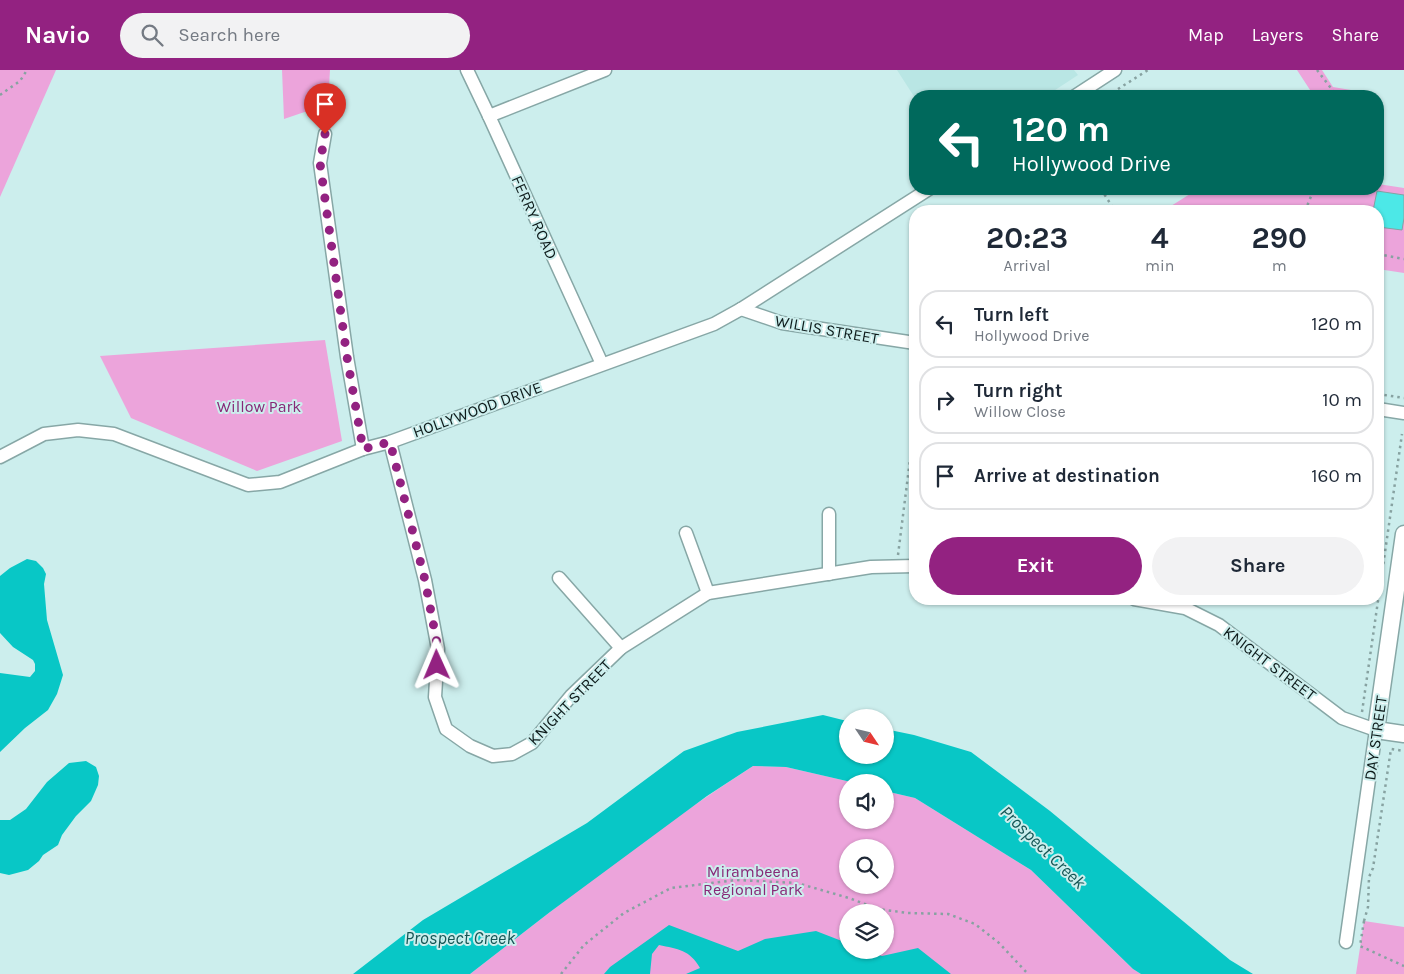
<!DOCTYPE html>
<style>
body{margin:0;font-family:Karla,sans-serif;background:#f2f2f3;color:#1f2937;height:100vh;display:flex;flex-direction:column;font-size:19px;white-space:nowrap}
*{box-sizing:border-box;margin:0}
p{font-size:16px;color:#747a83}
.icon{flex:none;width:28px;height:28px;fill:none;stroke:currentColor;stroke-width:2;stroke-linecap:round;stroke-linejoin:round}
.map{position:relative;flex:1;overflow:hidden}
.details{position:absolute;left:909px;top:135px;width:475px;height:400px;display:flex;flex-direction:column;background:#fff;border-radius:20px;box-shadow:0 1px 4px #0004}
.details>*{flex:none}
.hud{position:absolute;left:909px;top:20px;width:475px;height:105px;border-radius:20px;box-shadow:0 1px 4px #0004;background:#00695c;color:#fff;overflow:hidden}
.needle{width:32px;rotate:125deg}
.fabs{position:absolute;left:839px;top:639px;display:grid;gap:10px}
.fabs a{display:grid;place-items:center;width:55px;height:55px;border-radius:50%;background:#fff;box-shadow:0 1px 4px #0004;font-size:25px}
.pin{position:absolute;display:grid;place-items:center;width:42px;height:42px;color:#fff;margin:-51px -21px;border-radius:50% 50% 50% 0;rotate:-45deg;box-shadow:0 0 5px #0007}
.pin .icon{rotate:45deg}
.me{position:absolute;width:55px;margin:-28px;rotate:359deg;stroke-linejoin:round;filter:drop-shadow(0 0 4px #0008)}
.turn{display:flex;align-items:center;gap:18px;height:105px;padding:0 20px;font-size:22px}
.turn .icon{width:65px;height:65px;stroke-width:2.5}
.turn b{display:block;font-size:35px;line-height:42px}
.eta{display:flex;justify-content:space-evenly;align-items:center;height:85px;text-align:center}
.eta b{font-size:30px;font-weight:700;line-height:35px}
.cta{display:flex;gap:10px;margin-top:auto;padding:10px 20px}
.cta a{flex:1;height:58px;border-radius:30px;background:#932281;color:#fff;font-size:20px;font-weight:700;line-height:58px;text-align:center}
.cta a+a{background:#f2f2f3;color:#1f2937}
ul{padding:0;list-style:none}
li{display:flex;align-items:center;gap:15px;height:68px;margin:0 10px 8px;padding:0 10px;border:2px solid #e0e1e3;border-radius:20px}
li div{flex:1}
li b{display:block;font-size:19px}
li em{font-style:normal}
header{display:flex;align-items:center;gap:30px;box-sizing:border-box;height:70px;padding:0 25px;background:#932281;color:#fff}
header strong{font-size:24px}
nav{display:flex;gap:28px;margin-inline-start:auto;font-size:18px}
.search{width:350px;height:45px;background:#f2f2f3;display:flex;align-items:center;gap:12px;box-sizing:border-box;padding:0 18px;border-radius:28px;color:#747a83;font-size:19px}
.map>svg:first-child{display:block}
.built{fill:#b9e6e4}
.green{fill:#eca4db;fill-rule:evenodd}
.water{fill:#08c7c6}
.building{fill:#4ce8e7;stroke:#82a3a2}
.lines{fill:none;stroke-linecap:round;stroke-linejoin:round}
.minor-casing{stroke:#87a7a6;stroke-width:15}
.tertiary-casing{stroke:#87a7a6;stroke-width:19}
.path{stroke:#87a2a1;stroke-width:2.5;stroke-dasharray:2.5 4;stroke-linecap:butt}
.minor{stroke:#fff;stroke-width:12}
.tertiary{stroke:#fff;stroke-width:16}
.route{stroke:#932281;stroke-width:9;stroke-dasharray:0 16.2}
.labels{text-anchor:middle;stroke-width:4;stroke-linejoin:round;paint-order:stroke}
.street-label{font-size:16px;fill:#0d1a1a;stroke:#cceeed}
.park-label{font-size:16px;fill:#872877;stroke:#cceeed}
.water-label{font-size:18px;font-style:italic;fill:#155655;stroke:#cceeed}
</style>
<header>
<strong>Navio</strong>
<div class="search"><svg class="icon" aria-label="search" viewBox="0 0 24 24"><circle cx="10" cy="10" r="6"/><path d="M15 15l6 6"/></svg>Search here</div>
<nav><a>Map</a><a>Layers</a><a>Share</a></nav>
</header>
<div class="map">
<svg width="1404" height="904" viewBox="0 0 1404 904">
<rect width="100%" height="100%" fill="#cceeed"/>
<path class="built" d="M897,0h177l4,5 -32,21h-131v2z"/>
<g class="green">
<path d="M0,0h56l-56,127z"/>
<path d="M282,0h48l-2,34 -44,15z"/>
<path d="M1297,0h25l11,17 30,5 -1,4h-48z"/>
<path d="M1378,114l26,4v85l-26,-4v-58h-215l35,-22h180z"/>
<path d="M325,270l17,101 -85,30 -126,-53 -31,-62z"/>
<path d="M753,696l33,1 65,15h-3v38h37v-29l30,7 116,72 102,99 8,5h-671c93,-72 185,-145 283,-208zM848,778h37v37h-37zM848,842h37v38h-37z"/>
<path d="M1364,851l40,6v47h-48z"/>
</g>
<g class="water">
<path d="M27,489l9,2 7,7 3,6 -2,10 3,36 16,55 -6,19 -9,16 -23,18 -25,24v-79l30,4 5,-6v-7l-2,-4 -20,-13 -13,-14v-57l10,-8z"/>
<path d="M823,645l24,6 1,34h37v-26l29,6 57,17 79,59 180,149 23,14h-112l-8,-5 -102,-99 -116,-72 -30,-7v-9h-34l-65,-15 -33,-1 -46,30 -157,116 -80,62h-117l70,-54 164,-97 97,-72 53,-19z"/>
<path d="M86,691l10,6 3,9 -1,9 -7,16 -15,15 -14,19 -4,10 -15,10 -4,6 -11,9 -19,5 -9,-2v-53h10l16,-11 21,-27 22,-19z"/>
<path d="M669,855l69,26 27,-12 51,-8 31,12 1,7h17l17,6 36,-8 33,26h-265l14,-6c-10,-18 -22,-19 -41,-23l-7,9 -2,20h-46l6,-7z"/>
</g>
<path class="building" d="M1377,121l27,4v23l-2,12 -24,-3v-16h-5z"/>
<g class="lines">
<g class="minor-casing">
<g id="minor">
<path d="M467,0l22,46 113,248"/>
<path d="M1075,26l40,-26"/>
<path d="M489,46l116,-46"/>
<path d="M325,64l-5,29 27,194 16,92"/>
<path d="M741,239l41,14 133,20"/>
<path d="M1378,339l26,4"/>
<path d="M390,372l35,138 13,69 -3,48 11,32 24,17 23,10 19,-2 20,-11 39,-47 50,-48 87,-55 163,-26 44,-1"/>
<path d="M0,387l44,-23 34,-4 36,4 134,51 32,-3 83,-33 27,-7 324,-118 27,-15 188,-120"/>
<path d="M686,463l22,60"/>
<path d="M829,504v-60"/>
<path d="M559,508l62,70"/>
<path d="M1134,529l51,9 34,17 123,93 34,12 -30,212"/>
</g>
</g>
<g class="tertiary-casing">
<path id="tertiary" d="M1404,464l-28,196 28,4"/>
</g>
<g class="path">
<path d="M1317,0l20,26"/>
<path d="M0,25l20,-14 7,-11"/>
<path d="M1107,26l41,-26"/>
<path d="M1101,119l14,22"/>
<path d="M1305,141l9,-22"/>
<path d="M1378,184l26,5"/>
<path d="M1378,324l26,4"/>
<path d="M898,485l17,-135"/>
<path d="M1362,642l40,-278"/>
<path d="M1364,851l4,-14 1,-30 4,-9 18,-119 13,2"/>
<path d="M1364,851l-4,25 44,20"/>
<path d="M561,904l23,-29 40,-32 47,-25 65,-8 61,3 52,15 29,11 30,4 40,1 27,10 24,19 29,31"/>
</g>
<use href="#minor" class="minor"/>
<use href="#tertiary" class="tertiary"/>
</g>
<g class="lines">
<path class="route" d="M325,64l-5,29 27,194 16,92 27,-7 35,138 13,69 -1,16"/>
</g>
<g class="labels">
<g class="street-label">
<text transform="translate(535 147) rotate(66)" y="6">FERRY ROAD</text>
<text transform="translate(827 259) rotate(10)" y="6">WILLIS STREET</text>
<text transform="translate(477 339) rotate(-20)" y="6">HOLLYWOOD DRIVE</text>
<text transform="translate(1270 593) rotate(37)" y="6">KNIGHT STREET</text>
<text transform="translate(569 632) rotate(-46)" y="6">KNIGHT STREET</text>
<text transform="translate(1375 668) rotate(-82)" y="6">DAY STREET</text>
</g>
<g class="park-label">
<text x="259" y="342">Willow Park</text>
<text x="753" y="807">Mirambeena<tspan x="753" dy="18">Regional Park</tspan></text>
</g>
<g class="water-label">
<text transform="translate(1043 777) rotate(44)" y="6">Prospect Creek</text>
<text x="460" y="874">Prospect Creek</text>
</g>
</g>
</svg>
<div class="fabs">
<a><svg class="needle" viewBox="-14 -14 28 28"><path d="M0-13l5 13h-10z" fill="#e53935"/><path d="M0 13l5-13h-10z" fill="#747a83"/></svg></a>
<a><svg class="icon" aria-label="sound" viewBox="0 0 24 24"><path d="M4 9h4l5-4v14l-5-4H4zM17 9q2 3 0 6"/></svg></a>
<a><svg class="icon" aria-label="search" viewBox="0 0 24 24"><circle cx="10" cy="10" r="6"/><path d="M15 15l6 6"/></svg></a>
<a><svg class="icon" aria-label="layers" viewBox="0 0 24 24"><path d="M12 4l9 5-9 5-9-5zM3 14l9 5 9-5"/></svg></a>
</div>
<div class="pin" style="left:325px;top:64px;background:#d93025"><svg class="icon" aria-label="arrive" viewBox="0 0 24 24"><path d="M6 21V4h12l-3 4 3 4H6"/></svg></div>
<svg class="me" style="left:437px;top:595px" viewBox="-20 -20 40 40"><path d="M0-17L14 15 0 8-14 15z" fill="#932281" stroke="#fff" stroke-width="4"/></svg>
<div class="hud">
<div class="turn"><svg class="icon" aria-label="left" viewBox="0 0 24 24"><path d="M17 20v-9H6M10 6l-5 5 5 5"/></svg><div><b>120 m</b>Hollywood Drive</div></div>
</div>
<section class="details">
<div class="eta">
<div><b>20:23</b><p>Arrival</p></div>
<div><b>4</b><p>min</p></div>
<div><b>290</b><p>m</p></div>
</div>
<ul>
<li><svg class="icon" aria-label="left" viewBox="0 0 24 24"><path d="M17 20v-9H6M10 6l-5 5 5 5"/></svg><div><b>Turn left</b><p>Hollywood Drive</p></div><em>120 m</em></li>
<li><svg class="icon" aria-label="right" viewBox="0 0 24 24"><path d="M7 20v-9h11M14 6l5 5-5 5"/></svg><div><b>Turn right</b><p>Willow Close</p></div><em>10 m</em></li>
<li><svg class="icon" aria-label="arrive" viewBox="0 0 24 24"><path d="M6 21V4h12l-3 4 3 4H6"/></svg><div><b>Arrive at destination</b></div><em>160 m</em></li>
</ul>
<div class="cta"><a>Exit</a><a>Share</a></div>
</section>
</div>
